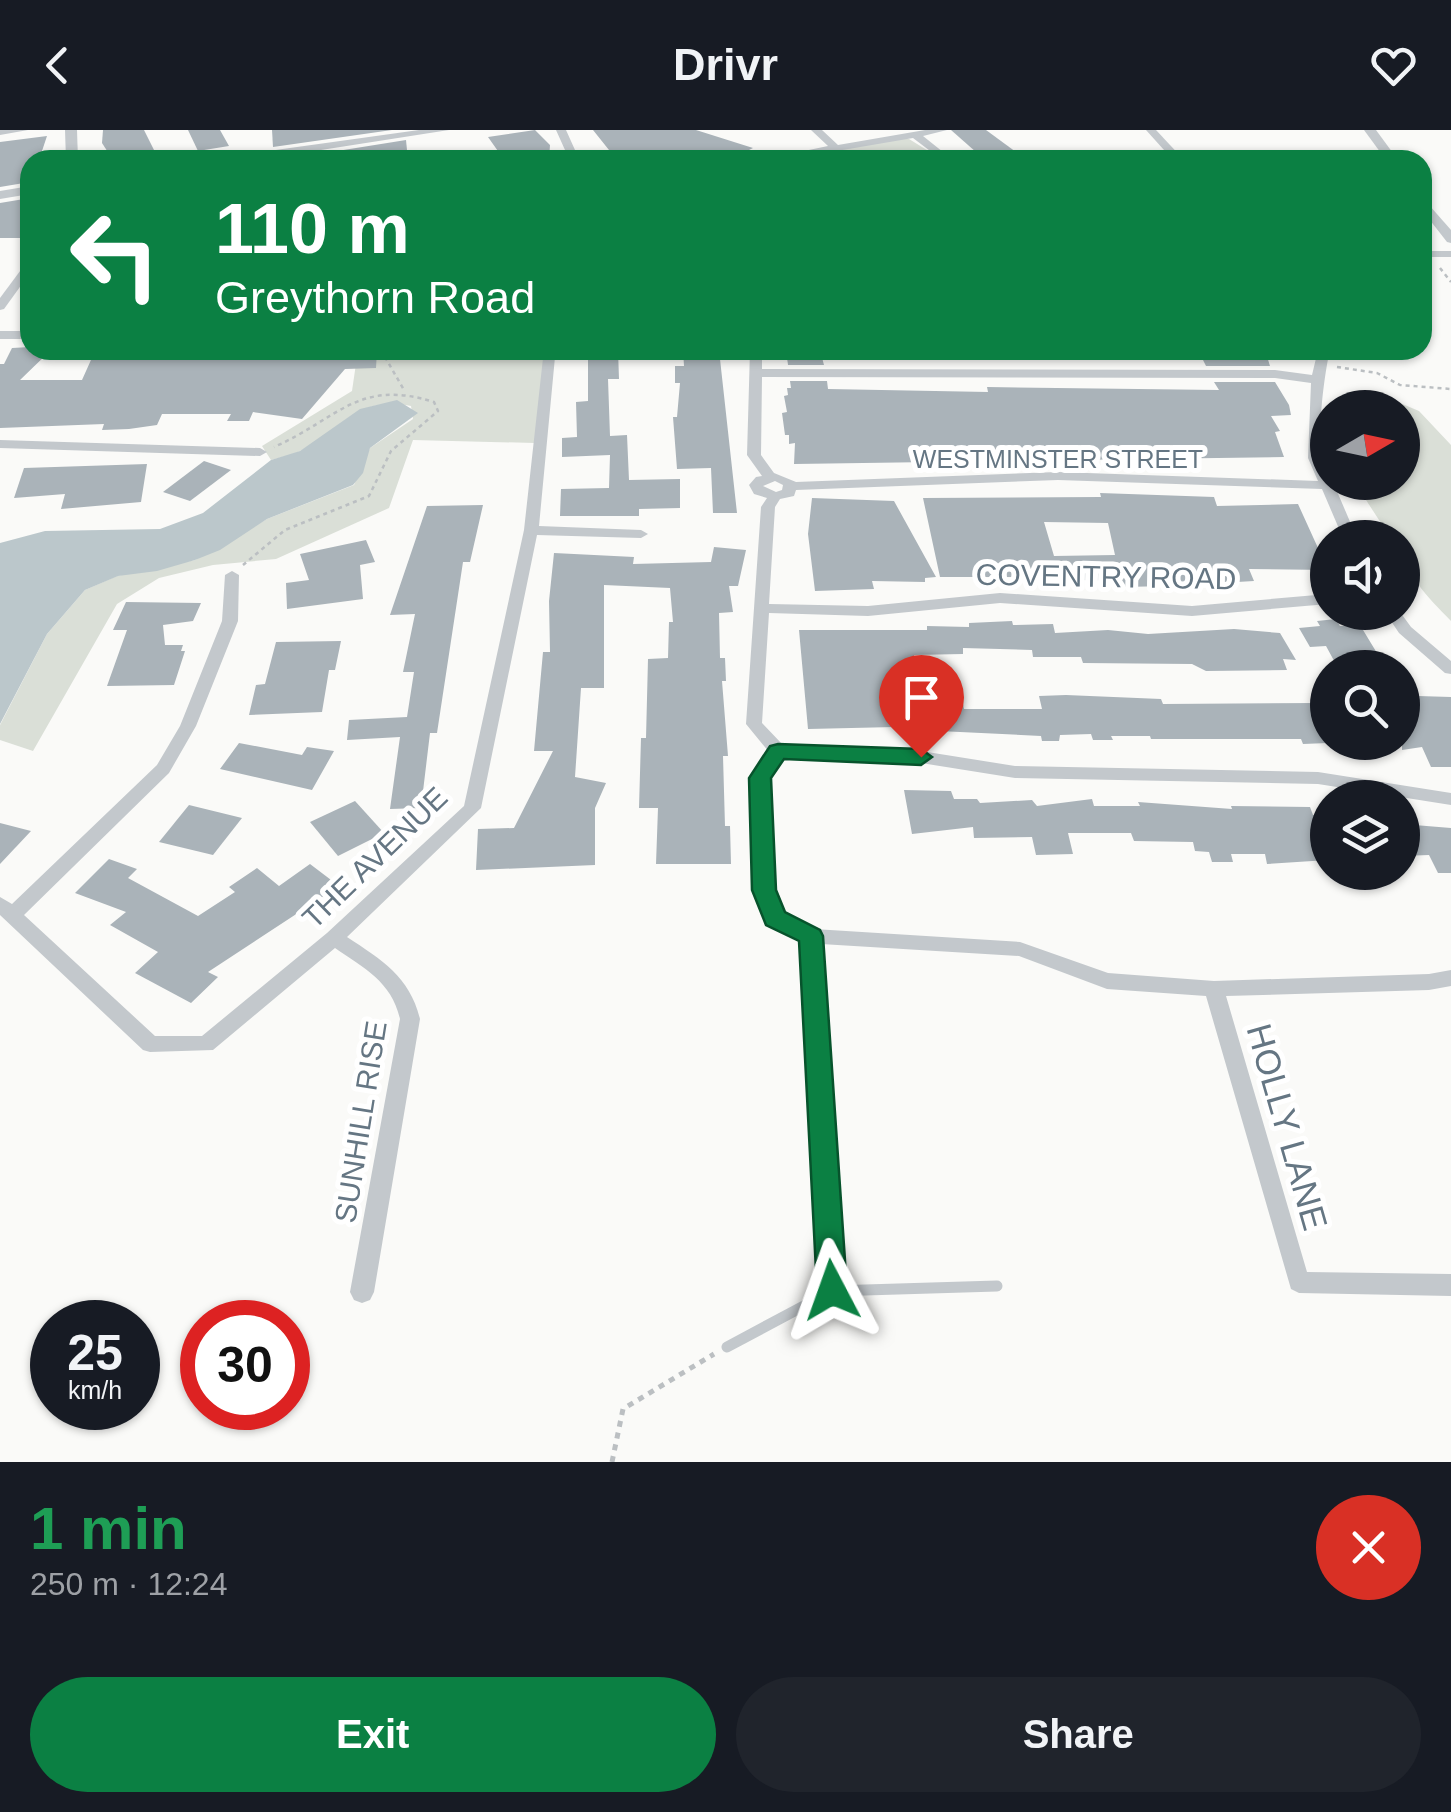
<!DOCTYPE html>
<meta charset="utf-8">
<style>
body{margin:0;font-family:Arial,sans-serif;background:#20242c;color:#f1f3f6;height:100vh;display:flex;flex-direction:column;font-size:38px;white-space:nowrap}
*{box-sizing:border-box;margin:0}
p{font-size:32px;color:#9ea1a6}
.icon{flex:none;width:55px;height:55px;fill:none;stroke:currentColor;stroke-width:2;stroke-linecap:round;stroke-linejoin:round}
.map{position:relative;height:1332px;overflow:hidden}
.side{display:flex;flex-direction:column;background:#171b24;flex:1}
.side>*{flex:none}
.hud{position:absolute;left:20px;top:20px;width:1412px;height:210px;border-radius:30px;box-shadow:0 2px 8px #0004;background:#0b8043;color:#fff;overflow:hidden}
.needle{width:65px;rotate:81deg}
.tools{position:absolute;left:1310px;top:260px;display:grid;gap:20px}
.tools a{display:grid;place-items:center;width:110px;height:110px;border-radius:50%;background:#171b24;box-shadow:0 2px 8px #0004;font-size:50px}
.speed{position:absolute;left:30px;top:1170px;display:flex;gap:20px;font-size:50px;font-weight:700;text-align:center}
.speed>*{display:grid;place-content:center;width:130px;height:130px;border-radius:50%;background:#171b24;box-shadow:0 2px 8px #0004;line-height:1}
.speed small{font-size:25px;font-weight:400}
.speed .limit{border:15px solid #d22;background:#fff;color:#111}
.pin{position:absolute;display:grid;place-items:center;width:85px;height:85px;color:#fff;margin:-102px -42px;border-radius:50% 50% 50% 0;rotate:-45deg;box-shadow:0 0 10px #0007}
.pin .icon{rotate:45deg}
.me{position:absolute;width:110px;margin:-55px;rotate:356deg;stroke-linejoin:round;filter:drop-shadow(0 0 8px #0008)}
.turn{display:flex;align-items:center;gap:35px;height:210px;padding:0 30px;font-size:45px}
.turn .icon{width:130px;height:130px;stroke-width:2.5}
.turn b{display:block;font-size:70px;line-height:85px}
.round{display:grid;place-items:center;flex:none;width:105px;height:105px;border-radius:52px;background:#20242c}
.overview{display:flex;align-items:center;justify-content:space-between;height:170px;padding:0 30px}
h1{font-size:60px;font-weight:600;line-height:75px;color:#1e9e55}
.cta{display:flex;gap:20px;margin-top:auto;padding:20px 30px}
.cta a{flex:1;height:115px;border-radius:60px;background:#0b8043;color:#fff;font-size:40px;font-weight:600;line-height:115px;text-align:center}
.cta a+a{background:#20242c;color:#f1f3f6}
header{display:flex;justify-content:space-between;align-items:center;height:130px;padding:0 30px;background:#171b24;font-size:45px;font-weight:600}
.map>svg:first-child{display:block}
.green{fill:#dadfd7}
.water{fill:#bbc7cb}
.building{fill:#aab3b9;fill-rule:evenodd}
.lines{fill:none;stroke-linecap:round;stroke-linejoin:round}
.path-far1{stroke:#bbbfc2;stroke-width:2.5;stroke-dasharray:4 4;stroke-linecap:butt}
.path{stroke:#bbbfc2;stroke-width:5;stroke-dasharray:6 6;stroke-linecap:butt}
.service{stroke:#c3c8cc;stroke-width:11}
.minor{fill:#c3c8cc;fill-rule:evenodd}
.tertiary{fill:#c3c8cc;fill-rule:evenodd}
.route{fill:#0b8043;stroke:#07532c;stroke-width:2.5}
.labels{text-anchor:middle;stroke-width:10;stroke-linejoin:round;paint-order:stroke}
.far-street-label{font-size:25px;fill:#657683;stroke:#fff}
.street-label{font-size:30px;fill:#657683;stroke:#fff}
.near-street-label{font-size:35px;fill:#657683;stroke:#fff}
</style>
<header><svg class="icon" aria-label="back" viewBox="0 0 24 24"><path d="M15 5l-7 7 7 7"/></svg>Drivr<svg class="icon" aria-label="heart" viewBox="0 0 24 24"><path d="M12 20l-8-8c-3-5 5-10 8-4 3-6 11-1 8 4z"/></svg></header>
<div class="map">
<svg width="1451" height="1332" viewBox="0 0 1451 1332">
<rect width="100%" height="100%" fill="#fafaf8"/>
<g class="green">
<path d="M909,9l34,21h-161l119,-21z"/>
<path d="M358,220h184l7,7 -14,86 -122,-3 -24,68 -113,51 -63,6 -54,13 -42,26 -84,147 -33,-11v-15l47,-91 38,-44 32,-14 78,-16 72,-41 87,-34 16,-37 43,-29 -2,-13c-54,-10 -66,20 -109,44 -9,5 -21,7 -31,10l-9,-14 90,-55z"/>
<path d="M1369,260l50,21 32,34v176c-24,-25 -49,-48 -49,-83l-12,-1 -35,-54 47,-1v-74l-43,-1 3,-14z"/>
</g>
<path class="water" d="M397,270l21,13 -48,35 -7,25 -10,12 -86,34 -47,31 -25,10 -38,11 -39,5 -33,14 -38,44 -47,90v-181l45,-12 115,-2 43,-16 68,-53 29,-9 60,-42z"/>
<g class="building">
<path d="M103,0h41l14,28 -45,2 -11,-17z"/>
<path d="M188,0h32l9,16 -31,5z"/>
<path d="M272,0h120l-119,17z"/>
<path d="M535,0l15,15 -1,15h-33l1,-8 -17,2 -12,-17z"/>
<path d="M593,0h103l57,18 -24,12h-43l-40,-6 -29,6z"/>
<path d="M951,0h35l41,30h-42z"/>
<path d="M47,6l-5,15 3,8 -15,1v22l-30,5v-45z"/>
<path d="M406,10l2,20h-127z"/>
<path d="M30,68v28l-9,12h-21v-35z"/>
<path d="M30,217v3h21l-31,30h62l13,-29 87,-1 29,5 1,-5h63l-3,8 36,-6 1,3 68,-4 -1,17 -31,1 -43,50 -49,-7 -4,9h-22l4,-7h-69l-5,11 -28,4 -27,1 2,-6 -104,4v-64h4l8,-16z"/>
<path d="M588,220h30l1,29h-11l2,57 17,-1 2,45 51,-1v29l-41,1v7h-79l1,-27 48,-1 1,-33 -48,2v-19l15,-1 -1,-35 12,-1z"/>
<path d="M683,220h36l18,163h-24l-2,-45 -34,1 -4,-52h4l3,-34h-5v-17h9z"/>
<path d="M786,220h34l4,15h-36z"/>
<path d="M1198,220h67l5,16h-64z"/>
<path d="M790,251h37l1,8 160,3 -1,-5 232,3 -5,-8h61l14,23 2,10 -20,1 9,15 -5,1 9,25 -490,7 1,-21 -6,1v-9h-4l-3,-22 5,-1 -3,-16 4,-1 -1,-7h4z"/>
<path d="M204,331l27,9 -41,31 -27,-9z"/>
<path d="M147,334l-6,38 -80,7 4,-15 -51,4 10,-30z"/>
<path d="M1100,363l114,4 3,9 81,-2 30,66 -79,-1 5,12 -84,5 -48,1 -1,-6 -44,-1 -1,-3h-136l-17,-79 178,-1zM1044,392l64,1 7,32 -61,1z"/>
<path d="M812,368l82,3 42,76 -11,1v4l-53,-1 2,8 -59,2 -7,-57z"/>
<path d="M483,375l-13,57h-7l-26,171h-7l-9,75 -31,1 10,-72 -53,3 2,-20 58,-3 7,-45h-11l12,-58 -25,1 37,-109z"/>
<path d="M366,410l9,22 -15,3 3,34 -76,10 -1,-26 23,-3 -9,-26z"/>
<path d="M714,417l32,3 -8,36h-9l4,26 -14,1 1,45h5l1,23h-4l6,75h-5l2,70h5l1,38h-75l2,-56h-19l2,-70h5l2,-79 20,-1 1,-36h4l-3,-34 -66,-3v103h-23l-6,89 31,6 -11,25v57l-119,5 2,-41 36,-1 39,-77h-19l9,-99h7l-1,-51 5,-48 80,4 -1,7 78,-2z"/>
<path d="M126,472l75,1 -8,18 -30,4 2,20h18l-2,6h4l-11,34 -67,1 20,-56h-14z"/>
<path d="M1336,489l4,7 20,-1 26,43h-48l-12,-22 -16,1 -11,-19 21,-2 -3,-5z"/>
<path d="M1012,491l1,4 40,-1 2,9 53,-3 40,4 86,-5 46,4 16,27 -13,-1 4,11 -81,1 -14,-7 -109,-1 -2,-6h-48l-1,-7 -69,-2v6l-49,1 8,37 38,-1 4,18h78l-3,-13 27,-1 95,4 2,5 153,-1 12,21v19l-25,1 -2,-5h-150l-1,-3h-39l2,4h-20l-2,-6 -31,1 -1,6h-17l-1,-5 -102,-5 -1,-5 -130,3 -9,-99h128v-4l42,1v-4z"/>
<path d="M341,511l-6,29h-6l-7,42 -73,3 7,-30 9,-1 11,-42z"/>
<path d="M1402,543l16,23 33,1v70h-20l-9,-20 -20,3z"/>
<path d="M239,613l63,12 5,-8 27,4 -22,39 -92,-21z"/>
<path d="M904,660l47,1 3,8h23l3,4 52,-3 5,6 55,-7 2,7h46l-2,-4 94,7 -1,-3 79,1 3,8h15v45l-61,4 -2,-10h-34l2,8h-21l-3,-10 -14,-1 -2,-9 -59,-1 -3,-8h-63l5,21 -37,1 -4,-18 -58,1 -1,-11 -61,7z"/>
<path d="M355,671l29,32 -46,23 -28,-34z"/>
<path d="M189,675l53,13 -29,37 -54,-13z"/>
<path d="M0,693l31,8 -31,33z"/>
<path d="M1402,694l49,4v45h-13l-9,-18 -27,1z"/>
<path d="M109,729l28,10 -9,9 70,38 37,-24 -6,-5 28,-19 22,18 31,-22 29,22 -131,86 10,5 -27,26 -56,-30 23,-21 -48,-27 16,-13 -51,-19z"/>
</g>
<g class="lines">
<g class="path-far1">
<path d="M875,30h17"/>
<path d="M1440,138l11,14"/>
<path d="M381,220l23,40"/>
<path d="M1337,237l40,6 23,12 51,4"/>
<path d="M243,435l42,-35 84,-34 22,-45 47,-40 -4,-9c-76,-24 -96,17 -160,45"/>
</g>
<path class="path" d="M612,1332l11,-53 91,-55"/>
<path class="service" d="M727,1217l105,-56 165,-5"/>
<g class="minor">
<path d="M0,0h28l-28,5z"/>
<path d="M556,0h10l9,20 -1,10h-10l1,-10z"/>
<path d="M811,0h11l16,15 87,-15h22l-24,6 30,24h-11l-29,-22 -129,22h-23l67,-14z"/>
<path d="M1146,0h10l28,30h-11z"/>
<rect x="1422" y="121" width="29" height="6"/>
<path d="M30,132v11l-26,36 -4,1v-12l26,-35z"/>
<rect x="0" y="201" width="30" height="8"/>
<path d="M536,220h13l6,7 -16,169 102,4 7,4 -7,4 -104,-3 -56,273 -134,129c35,23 63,40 73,82l-46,273 -4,8 -8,3 -8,-3 -4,-8 50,-273c-8,-37 -36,-51 -65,-71l-122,102 -63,2 -7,-2 -143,-135v-18l12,7 145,-139 23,-39 42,-105 3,-46 7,-4 7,4 -1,46 -42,105 -27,47 -145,142 131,121h47l125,-103 137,-127 60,-276 19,-172z"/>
<path d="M750,220h12v19l513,1 37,5 6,-25h12c-6,25 -13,84 -8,108 2,10 6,14 6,24h5l24,56h-14l-21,-49 -264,-9 -262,10 -2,6 -14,3 -5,8 -6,97 99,2 132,-13 192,13 136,-12v10l-136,12 -192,-13 -132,13 -99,-3 -7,110 21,22 138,6 94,15 303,6 133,21v12l-133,-21 -303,-6 -94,-15 -138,-6 -14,21 4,112 10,23 31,16 206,13 88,31 106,8 215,-7 22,-4v16l-22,4 -203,6 81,276 144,2v22l-152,-3 -8,-4 -85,-293 -99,-7 -88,-33 -198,-12 23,347 -4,8 -8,3 -8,-3 -4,-8 -18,-351 -34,-17 -13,-33 -4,-112 18,-26 -23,-28 15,-217 6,-9 -13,-4 -5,-9 7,-8 6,-1 -15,-21zM762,247l513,1 36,5 -3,75 10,23 -260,-9 -262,10 -22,-9 -13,-18zM775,351l8,4 -1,5 -6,2 -13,-6z"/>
<path d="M0,310l260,8 7,4 -7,4 -260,-8z"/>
<path d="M1385,482h15l11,15 40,34v13l-6,-1 -46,-40z"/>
</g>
<g class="tertiary">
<path d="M65,0h12l1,30h-12z"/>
<path d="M419,0h30l-192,30h-30l6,-4z"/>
<path d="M1364,0h12l22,30h-12z"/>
<path d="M30,56v8l-30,5v-8z"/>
<path d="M1422,67l29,33v13l-4,-1 -25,-32z"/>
</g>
</g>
<path class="route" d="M778,614l143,5 11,8 -11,8 -137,-6 -13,19 5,112 9,22 35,18 3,6 24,354 -4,10 -11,4 -10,-4 -5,-10 -18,-349 -33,-16 -14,-35 -3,-112 21,-32z"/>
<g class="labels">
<g class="far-street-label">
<text x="1058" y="338">WESTMINSTER STREET</text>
</g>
<g class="street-label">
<text transform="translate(1106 447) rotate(1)" y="10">COVENTRY ROAD</text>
<text transform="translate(375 728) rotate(-44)" y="10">THE AVENUE</text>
<text transform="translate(361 992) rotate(-81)" y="10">SUNHILL RISE</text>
</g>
<g class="near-street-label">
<text transform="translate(1287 997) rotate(74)" y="12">HOLLY LANE</text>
</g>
</g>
</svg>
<div class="tools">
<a><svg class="needle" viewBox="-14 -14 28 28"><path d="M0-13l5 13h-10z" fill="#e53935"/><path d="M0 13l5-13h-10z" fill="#9ea1a6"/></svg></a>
<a><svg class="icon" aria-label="sound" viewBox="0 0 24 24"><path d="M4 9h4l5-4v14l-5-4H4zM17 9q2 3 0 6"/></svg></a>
<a><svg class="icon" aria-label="search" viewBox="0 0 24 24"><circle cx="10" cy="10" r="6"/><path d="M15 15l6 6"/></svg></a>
<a><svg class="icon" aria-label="layers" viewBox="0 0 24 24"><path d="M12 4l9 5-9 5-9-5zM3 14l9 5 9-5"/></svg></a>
</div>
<div class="speed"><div>25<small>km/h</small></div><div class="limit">30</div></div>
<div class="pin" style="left:921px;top:627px;background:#d93025"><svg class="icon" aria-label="arrive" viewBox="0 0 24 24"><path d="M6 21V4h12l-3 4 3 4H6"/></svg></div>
<svg class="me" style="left:832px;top:1160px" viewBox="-20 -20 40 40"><path d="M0-17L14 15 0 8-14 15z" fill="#0b8043" stroke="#fff" stroke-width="4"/></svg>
<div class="hud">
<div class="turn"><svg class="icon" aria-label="left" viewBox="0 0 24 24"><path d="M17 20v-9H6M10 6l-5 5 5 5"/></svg><div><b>110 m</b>Greythorn Road</div></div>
</div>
</div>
<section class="side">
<div class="overview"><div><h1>1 min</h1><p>250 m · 12:24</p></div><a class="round" style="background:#d93025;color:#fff"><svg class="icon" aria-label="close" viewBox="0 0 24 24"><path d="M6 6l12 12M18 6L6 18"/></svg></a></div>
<div class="cta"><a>Exit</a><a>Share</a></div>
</section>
